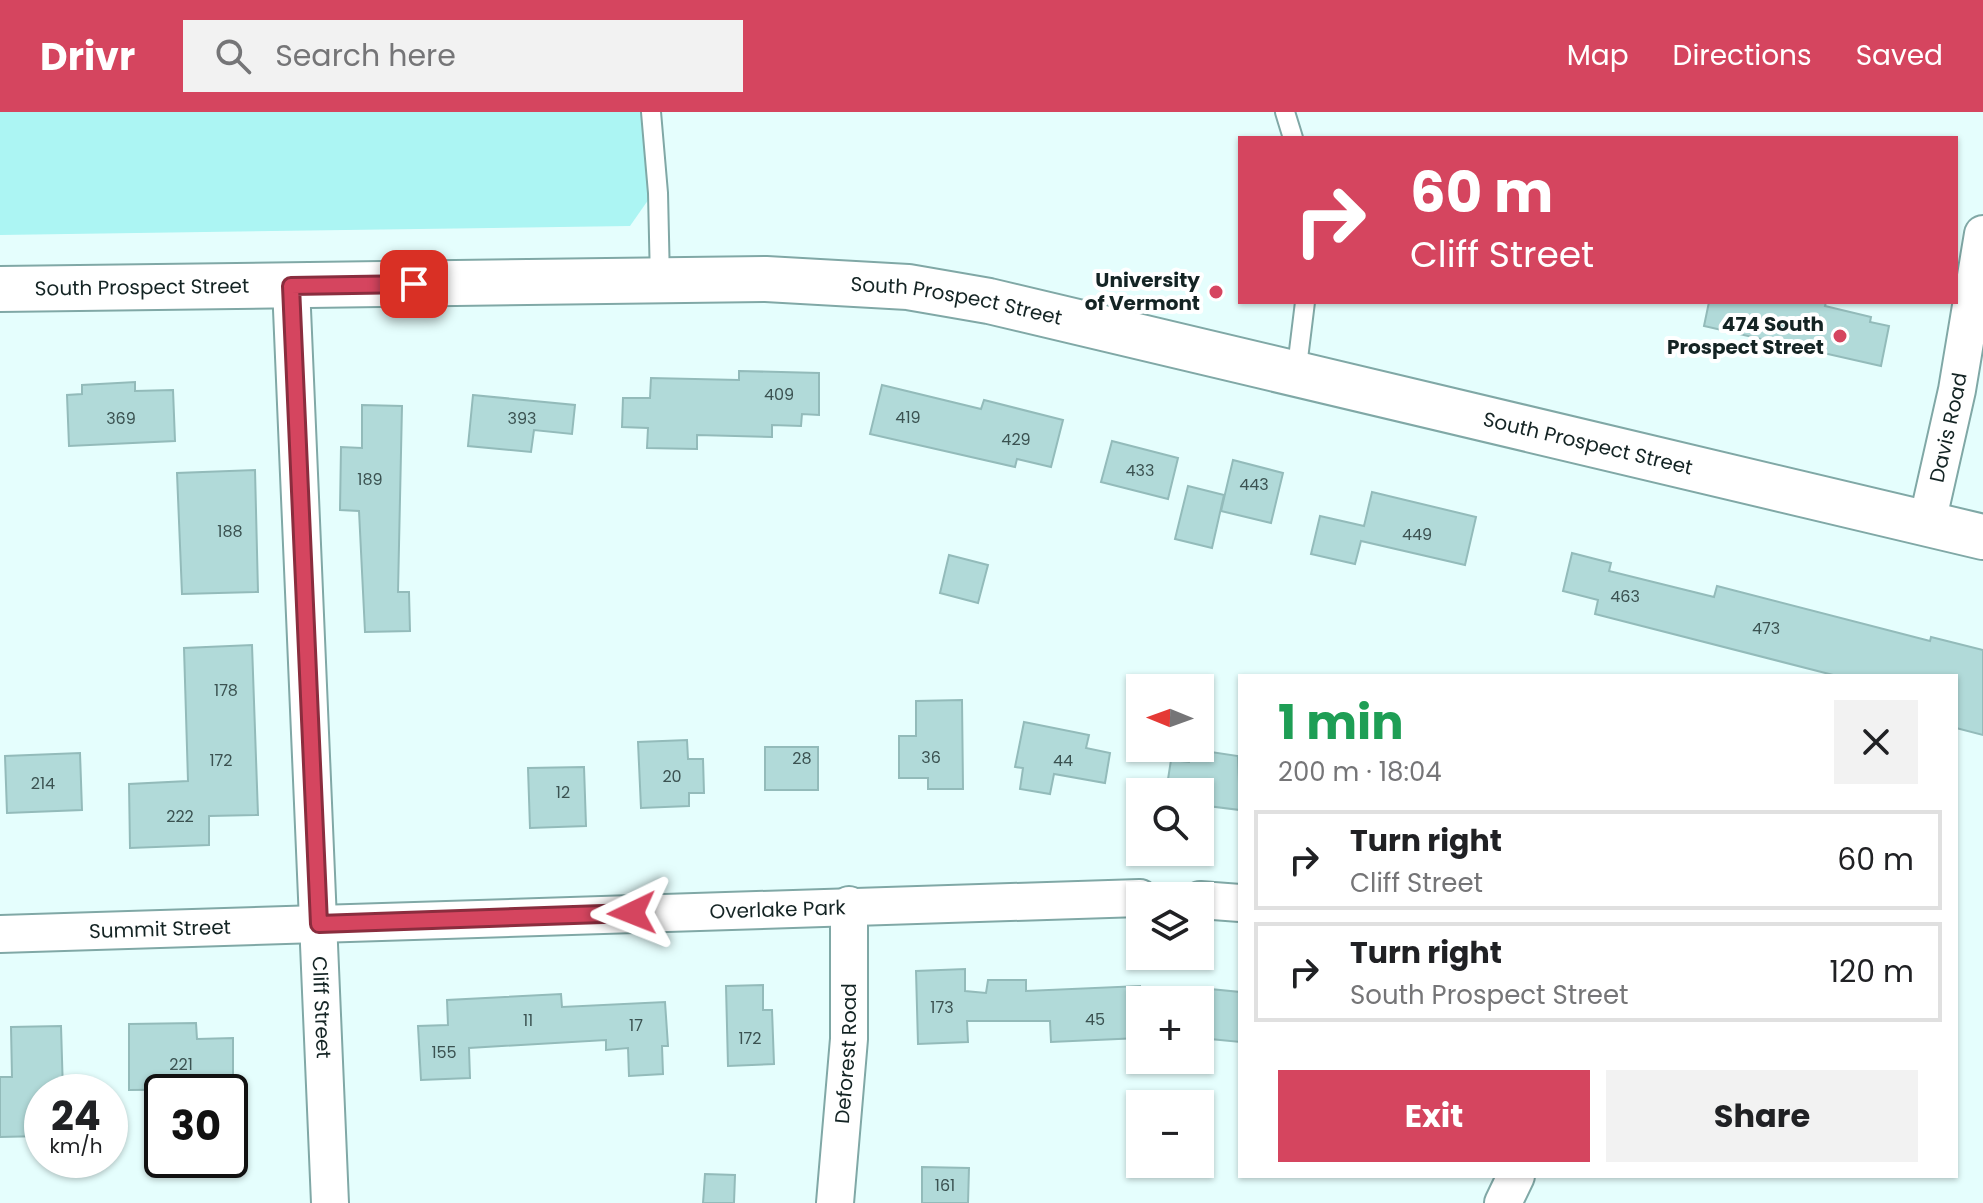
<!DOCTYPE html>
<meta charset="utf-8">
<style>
body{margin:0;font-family:Poppins,sans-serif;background:#f2f2f2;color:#202124;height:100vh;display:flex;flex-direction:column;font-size:30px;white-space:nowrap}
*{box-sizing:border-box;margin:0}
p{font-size:26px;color:#757577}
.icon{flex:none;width:44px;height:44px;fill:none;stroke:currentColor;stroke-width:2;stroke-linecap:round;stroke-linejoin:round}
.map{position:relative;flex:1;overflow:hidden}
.sheet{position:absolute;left:1238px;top:562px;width:720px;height:504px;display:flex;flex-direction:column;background:#fff;border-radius:0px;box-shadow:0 2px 6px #0004}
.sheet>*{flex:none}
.hud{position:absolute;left:1238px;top:24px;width:720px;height:168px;border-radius:0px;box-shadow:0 2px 6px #0004;background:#d5455f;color:#fff;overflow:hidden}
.needle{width:52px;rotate:271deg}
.controls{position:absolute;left:1126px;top:562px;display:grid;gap:16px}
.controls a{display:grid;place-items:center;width:88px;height:88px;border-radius:0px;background:#fff;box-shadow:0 2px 6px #0004;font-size:40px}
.speed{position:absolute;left:24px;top:962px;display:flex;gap:16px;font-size:40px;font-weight:700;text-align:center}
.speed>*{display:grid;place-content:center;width:104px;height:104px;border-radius:50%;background:#fff;box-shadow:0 2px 6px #0004;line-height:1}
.speed small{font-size:20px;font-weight:400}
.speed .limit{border:4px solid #111;border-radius:12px;background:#fff;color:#111}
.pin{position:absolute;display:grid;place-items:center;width:68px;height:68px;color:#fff;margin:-34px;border-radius:16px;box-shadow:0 4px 12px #0006}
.me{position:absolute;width:88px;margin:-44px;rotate:268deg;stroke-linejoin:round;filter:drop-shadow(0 0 6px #0008)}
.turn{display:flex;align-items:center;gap:28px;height:168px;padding:0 40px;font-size:36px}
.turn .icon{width:104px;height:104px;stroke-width:2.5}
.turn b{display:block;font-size:56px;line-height:68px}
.round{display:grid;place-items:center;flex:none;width:84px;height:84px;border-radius:0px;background:#f2f2f2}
.overview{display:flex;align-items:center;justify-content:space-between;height:136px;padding:0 40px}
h1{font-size:48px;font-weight:700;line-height:60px;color:#1e9e55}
.button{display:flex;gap:16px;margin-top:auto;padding:16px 40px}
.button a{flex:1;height:92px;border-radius:0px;background:#d5455f;color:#fff;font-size:32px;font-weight:700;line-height:92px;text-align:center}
.button a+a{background:#f2f2f2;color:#202124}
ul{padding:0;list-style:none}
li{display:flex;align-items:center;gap:24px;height:100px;margin:0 16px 12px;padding:0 24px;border:4px solid #e0e0e0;border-radius:0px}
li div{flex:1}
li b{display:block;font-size:30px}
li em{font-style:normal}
header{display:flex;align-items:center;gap:48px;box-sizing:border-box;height:112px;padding:0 40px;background:#d5455f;color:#fff}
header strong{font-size:38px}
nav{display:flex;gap:44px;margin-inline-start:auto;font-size:28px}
.search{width:560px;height:72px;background:#f2f2f2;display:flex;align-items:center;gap:20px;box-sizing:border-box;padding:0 28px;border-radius:0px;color:#757577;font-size:30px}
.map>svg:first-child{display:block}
.green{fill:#acf5f3}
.building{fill:#b1dad9;stroke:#93bbba;stroke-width:2}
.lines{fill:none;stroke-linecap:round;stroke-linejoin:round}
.lane-casing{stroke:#80a8a6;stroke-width:22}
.street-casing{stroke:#80a8a6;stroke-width:40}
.secondary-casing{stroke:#80a8a6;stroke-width:48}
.lane{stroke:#fff;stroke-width:18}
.street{stroke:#fff;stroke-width:36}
.secondary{stroke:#fff;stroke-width:44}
.route-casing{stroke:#8a2d3e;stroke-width:20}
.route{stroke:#d5455f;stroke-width:14}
.poi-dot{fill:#d5455f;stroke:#fff;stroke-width:3}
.labels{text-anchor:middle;stroke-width:8;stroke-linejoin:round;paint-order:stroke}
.number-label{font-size:16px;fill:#3b5251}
.poi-label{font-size:20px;font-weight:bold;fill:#142424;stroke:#fff;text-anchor:end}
.street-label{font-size:20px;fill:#142424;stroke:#fff}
</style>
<header>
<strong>Drivr</strong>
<div class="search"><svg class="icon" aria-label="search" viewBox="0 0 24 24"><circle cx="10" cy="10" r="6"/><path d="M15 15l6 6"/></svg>Search here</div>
<nav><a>Map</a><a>Directions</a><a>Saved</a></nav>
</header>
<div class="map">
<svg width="1983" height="1091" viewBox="0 0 1983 1091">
<rect width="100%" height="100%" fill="#e5fefd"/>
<path class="green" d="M0,0h641l10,84 -21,30 -630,9z"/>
<g class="building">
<path d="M1709,190h117l-1,4 46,11 -1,5 19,4 -8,40 -177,-40z"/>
<path d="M739,259l80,2v42l-17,-1 -1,12 -29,-1v12l-75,-2v14l-50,-1 1,-20 -26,-1 1,-29h27l1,-20 88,2z"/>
<path d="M135,270v9l38,-1 2,51 -106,5 -2,-51 15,-1v-9z"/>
<path d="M882,273l99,24 3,-9 79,20 -12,47 -34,-8 -2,8 -145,-33z"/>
<path d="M473,283l102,10 -3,29 -38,-4 -3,22 -63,-6z"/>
<path d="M362,293l40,1 -4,186h11l1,39 -45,1 -6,-121 -19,-1 1,-63 21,1z"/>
<path d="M1112,329l66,17 -10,41 -67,-17z"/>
<path d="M1233,348l50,13 -12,50 -50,-12z"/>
<path d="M255,358l3,122 -76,2 -5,-121z"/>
<path d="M1188,374l36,9 -12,53 -37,-9z"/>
<path d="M1372,380l104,25 -11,48 -104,-24 -6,23 -44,-10 9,-38 44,10z"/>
<path d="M1572,441l39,10 -2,8 105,26 3,-11 213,55 1,-4 52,13v85l-27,-7v-52h-119l-242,-62 3,-14 -35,-9z"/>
<path d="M949,443l39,10 -10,38 -38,-10z"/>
<path d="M252,533l6,170 -49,1v29l-79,3 -1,-64 59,-3 -4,-133z"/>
<path d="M962,588l1,89h-35v-11h-29v-42h17v-35z"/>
<path d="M1024,610l65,13 -3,13 24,5 -5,30 -51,-9 -4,20 -30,-5 3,-21 -8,-1z"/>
<path d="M687,628l1,19h15l1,34h-15v13l-48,2 -3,-66z"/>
<rect x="765" y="635" width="53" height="43"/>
<path d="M1191,637l47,7 2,54 -40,-5v-13h-34l5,-32 18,2z"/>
<path d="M80,641l2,57 -75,3 -2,-57z"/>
<path d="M584,655l2,59 -56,2 -2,-60z"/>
<path d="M965,857v22l21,2 2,-13h38v11l114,-5v52l-89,4 -1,-21h-83l1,21 -50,2 -2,-73z"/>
<path d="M763,873v25h9l2,54 -46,2 -2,-80z"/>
<path d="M1200,876l40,4v50l-40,-4z"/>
<path d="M561,882l1,13 103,-5 3,44h-6l1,28 -34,2 -1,-28 -22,2v-10l-137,8 1,30 -49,2 -3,-54 30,-1 -1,-25z"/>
<path d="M196,911l1,16 36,-1v51l-104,1v-66z"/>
<path d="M61,914l2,66h-21v44l-42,1v-60h12l-1,-50z"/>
<path d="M922,1055l47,1 -1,35h-46z"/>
<path d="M705,1062l30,1 -1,28h-31z"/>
</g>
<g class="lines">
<g class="lane-casing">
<g id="lane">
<path d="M651,0l7,81 2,88"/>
<path d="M1285,0l8,26"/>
<path d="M1296,263l9,-73"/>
</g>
</g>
<g class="street-casing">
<g id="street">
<path id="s1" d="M291,174l39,917"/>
<path id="s2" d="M1927,411l30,-133 26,-156"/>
<path d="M1200,788l40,3"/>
<path id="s3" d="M0,822l1140,-36"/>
<path id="s4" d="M835,1091l14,-164v-134"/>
<path d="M1503,1091l13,-27"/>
</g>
</g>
<g class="secondary-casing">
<g id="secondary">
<path id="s5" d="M0,177l766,-10 142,8 81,14 994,236"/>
</g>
</g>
<use href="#lane" class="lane"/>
<use href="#street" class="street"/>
<use href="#secondary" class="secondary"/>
</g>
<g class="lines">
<g class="route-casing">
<path id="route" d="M414,172l-123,2 28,638 313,-11"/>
</g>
<use href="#route" class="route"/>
</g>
<g class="poi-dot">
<circle cx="1216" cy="180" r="8"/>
<circle cx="1840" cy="224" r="8"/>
</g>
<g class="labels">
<g class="number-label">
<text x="779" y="288">409</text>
<text x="908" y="311">419</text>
<text x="121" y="312">369</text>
<text x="522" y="312">393</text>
<text x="1016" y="333">429</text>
<text x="1140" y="364">433</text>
<text x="370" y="373">189</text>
<text x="1254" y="378">443</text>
<text x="230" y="425">188</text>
<text x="1417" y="428">449</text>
<text x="1625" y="490">463</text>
<text x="1766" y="522">473</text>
<text x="226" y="584">178</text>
<text x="931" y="651">36</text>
<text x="802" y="652">28</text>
<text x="221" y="654">172</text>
<text x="1063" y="654">44</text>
<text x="672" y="670">20</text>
<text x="43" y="677">214</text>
<text x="563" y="686">12</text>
<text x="180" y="710">222</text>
<text x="942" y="901">173</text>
<text x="1095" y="913">45</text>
<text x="528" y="914">11</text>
<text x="636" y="919">17</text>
<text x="750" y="932">172</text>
<text x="444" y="946">155</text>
<text x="181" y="958">221</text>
<text x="945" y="1079">161</text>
</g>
<g class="poi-label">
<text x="1200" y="175">University<tspan x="1200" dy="23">of Vermont</tspan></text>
<text x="1824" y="219">474 South<tspan x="1824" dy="23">Prospect Street</tspan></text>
</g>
<g class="street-label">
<text dy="7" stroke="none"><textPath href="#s5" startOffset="142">South Prospect Street</textPath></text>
<text dy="7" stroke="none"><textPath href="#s5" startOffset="958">South Prospect Street</textPath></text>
<text dy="7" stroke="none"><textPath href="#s2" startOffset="98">Davis Road</textPath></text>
<text dy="7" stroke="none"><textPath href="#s5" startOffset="1606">South Prospect Street</textPath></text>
<text dy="7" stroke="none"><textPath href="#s3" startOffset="778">Overlake Park</textPath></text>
<text dy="7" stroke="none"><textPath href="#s3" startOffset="160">Summit Street</textPath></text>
<text dy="7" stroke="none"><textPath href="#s1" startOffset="722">Cliff Street</textPath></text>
<text dy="7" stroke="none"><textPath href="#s4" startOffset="150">Deforest Road</textPath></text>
</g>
</g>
</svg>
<div class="controls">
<a><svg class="needle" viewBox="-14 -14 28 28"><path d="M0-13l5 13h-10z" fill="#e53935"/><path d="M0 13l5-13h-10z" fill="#757577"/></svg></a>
<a><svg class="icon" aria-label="search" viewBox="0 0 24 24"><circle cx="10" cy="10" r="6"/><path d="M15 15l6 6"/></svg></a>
<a><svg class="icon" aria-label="layers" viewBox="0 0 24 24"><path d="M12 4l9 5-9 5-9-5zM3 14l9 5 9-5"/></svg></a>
<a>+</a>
<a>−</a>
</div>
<div class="speed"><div>24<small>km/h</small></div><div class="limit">30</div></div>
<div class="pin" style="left:414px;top:172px;background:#d93025"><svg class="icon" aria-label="arrive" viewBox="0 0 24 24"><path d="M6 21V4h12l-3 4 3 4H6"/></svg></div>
<svg class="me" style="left:632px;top:801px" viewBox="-20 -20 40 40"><path d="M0-17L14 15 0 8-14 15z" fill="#d5455f" stroke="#fff" stroke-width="4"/></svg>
<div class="hud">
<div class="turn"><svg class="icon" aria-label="right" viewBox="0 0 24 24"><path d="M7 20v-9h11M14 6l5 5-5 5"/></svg><div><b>60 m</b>Cliff Street</div></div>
</div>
<section class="sheet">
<div class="overview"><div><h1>1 min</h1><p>200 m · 18:04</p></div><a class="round"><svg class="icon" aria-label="close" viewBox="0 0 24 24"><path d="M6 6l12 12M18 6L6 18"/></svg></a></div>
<ul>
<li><svg class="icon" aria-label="right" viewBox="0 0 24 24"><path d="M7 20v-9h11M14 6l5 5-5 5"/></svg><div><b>Turn right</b><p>Cliff Street</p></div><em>60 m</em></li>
<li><svg class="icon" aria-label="right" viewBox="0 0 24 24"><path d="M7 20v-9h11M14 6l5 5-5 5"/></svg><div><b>Turn right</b><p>South Prospect Street</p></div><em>120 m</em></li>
</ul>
<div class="button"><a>Exit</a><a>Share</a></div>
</section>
</div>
